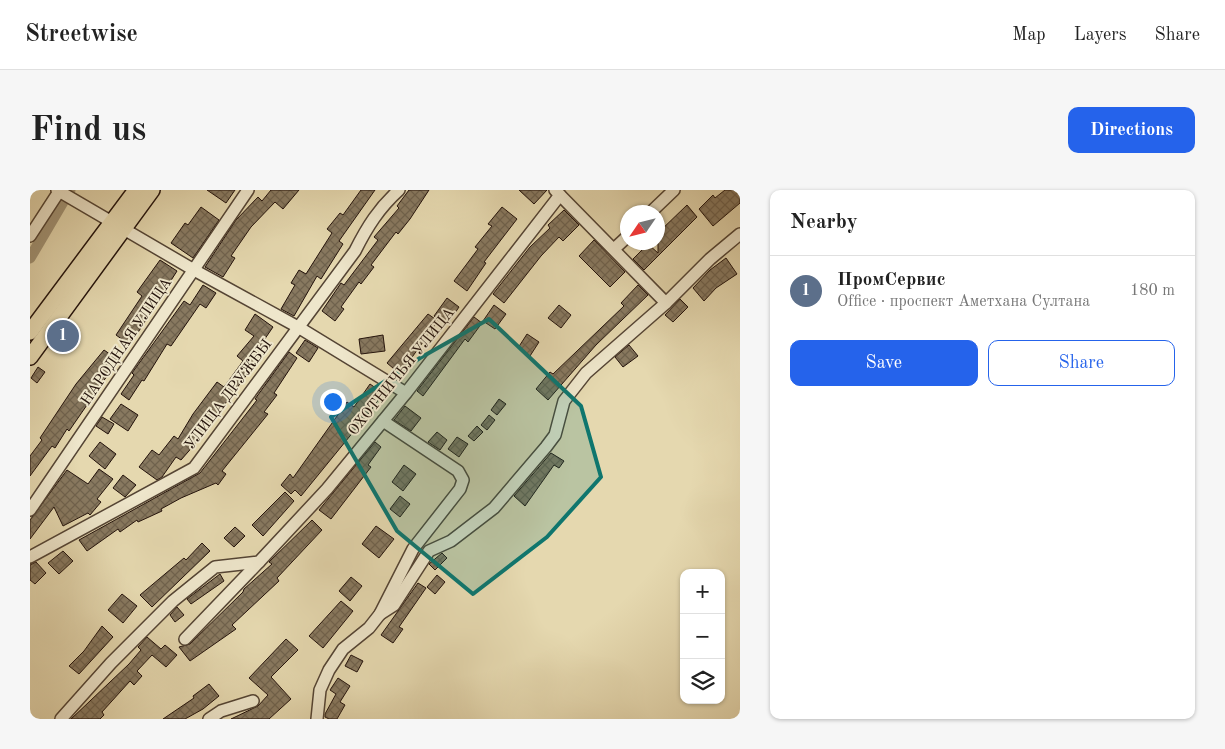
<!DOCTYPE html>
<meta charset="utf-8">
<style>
:root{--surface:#fff;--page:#f6f6f6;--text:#222;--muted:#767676;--line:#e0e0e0;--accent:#2563eb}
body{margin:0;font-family:"Old Standard TT",serif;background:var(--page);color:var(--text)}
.controls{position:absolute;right:15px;bottom:15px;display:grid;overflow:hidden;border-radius:10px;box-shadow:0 1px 4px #0004}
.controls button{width:45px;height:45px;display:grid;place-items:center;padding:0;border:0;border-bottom:1px solid var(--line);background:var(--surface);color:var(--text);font:25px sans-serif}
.compass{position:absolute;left:590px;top:15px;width:45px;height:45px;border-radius:50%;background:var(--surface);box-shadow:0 1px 4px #0004;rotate:235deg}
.you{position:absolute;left:302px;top:211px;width:18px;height:18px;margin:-12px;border:4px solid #fff;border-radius:50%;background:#1a73e8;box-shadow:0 0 0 8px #1a73e833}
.badge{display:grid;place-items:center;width:32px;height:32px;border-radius:50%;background:var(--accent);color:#fff;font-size:16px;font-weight:700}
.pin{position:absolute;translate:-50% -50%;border:2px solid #fff;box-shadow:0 1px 5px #0006}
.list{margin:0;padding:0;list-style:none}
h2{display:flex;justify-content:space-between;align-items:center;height:65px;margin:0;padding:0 20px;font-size:21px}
h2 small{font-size:16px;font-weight:400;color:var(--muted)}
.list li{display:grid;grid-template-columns:32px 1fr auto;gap:15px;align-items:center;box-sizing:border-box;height:70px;padding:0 20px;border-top:1px solid var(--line)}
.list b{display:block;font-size:19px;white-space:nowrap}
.list p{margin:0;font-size:16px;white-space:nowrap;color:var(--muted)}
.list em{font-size:16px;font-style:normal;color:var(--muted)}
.actions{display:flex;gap:10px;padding:15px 20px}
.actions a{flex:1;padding:11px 0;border:1px solid var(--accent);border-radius:10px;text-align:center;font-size:18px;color:var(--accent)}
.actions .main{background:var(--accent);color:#fff}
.icon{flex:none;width:28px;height:28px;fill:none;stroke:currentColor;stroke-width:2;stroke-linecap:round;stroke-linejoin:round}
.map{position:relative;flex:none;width:710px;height:529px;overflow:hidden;border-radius:10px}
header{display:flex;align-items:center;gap:30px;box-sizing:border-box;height:70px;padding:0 25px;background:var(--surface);border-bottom:1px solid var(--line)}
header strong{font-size:24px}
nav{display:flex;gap:28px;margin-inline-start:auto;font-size:18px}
.intro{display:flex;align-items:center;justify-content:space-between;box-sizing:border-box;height:120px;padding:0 30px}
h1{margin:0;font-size:35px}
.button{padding:12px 22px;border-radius:10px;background:var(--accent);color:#fff;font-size:18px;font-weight:700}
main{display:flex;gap:30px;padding:0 30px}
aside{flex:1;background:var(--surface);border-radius:10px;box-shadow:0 1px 4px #0004}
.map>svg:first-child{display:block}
</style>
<header>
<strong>Streetwise</strong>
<nav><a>Map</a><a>Layers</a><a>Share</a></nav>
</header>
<div class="intro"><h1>Find us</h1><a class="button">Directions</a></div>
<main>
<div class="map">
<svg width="710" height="529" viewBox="0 0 710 529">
<defs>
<pattern id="building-cross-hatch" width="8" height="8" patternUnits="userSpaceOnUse" patternTransform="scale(1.25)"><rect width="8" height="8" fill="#887960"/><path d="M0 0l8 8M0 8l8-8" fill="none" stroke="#6f624d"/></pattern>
</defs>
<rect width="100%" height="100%" fill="#e5d8af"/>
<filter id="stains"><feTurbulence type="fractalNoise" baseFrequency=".004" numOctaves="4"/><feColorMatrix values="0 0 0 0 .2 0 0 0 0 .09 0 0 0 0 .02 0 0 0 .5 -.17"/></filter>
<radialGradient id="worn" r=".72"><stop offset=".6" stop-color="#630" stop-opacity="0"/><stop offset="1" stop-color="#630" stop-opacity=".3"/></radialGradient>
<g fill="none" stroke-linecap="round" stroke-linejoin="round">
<!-- canal -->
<path stroke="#a39577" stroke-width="11" d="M0 68 40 0"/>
</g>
<!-- building -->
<g fill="url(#building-cross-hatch)" stroke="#23120b">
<path d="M177 0H205L196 13Z"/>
<path d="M241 0H269L253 19 245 12 221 37 201 66 205 68 193 87 175 77 206 30 228 7 232 11Z"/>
<path d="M331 0H345L309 51 313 54 291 89 287 86 264 126 251 119 265 95 261 93 269 80 276 84 302 43 297 39 310 23 313 25Z"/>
<path d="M379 0H399L380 29 368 44 366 42 341 75 344 77 331 94 329 92 311 117 314 119 305 131 292 121 311 93 314 95 348 50 344 47 369 18 367 16Z"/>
<path d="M489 0H517L504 14Z"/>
<path d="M695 0H710V13L683 36 669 19 683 5 685 8Z"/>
<path d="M657 15 667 27 614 80 603 69 618 54 628 63V43Z"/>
<path d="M171 17 189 30 163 68 141 53 155 33 158 35Z"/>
<path d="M472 17 487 29 454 72 456 73 437 101 424 91 448 59 445 57 462 36 458 34Z"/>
<path d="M534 20 549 35 533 51 529 47 511 66 474 113 463 104 500 57 520 38 518 35Z"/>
<path d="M564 50 595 82 580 97 549 66Z"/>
<path d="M696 68 707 84 686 98 674 111 663 98 680 80Z"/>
<path d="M130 70 147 81 100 155 86 145 112 106 107 102Z"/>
<path d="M173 95 186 103 176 118 170 114 141 156 137 154 114 191 112 190 99 210 91 204 104 185 102 183 154 111 160 115Z"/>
<path d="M608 95 618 105 566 155 518 210 506 199 520 182 523 184 594 116 591 113Z"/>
<path d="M417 108 429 117 417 135 404 126Z"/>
<path d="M650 109 658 117 643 132 635 125Z"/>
<path d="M464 115 476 124 465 139 453 131Z"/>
<path d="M529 115 541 125 531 138 518 128Z"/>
<path d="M225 124 243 137 228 159 233 163 165 254 151 270 146 267 132 287 127 290 109 277 122 260 129 265 144 246 148 249 163 224 187 192 194 197 213 171 207 166 224 146 215 140Z"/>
<path d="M398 124 408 131 370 184 357 173Z"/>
<path d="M444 127 452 133 438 152 435 149 393 206 387 201Z"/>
<path d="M37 140 50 149 42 161 28 151Z"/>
<path d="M497 144 509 152 500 166 488 158Z"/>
<path d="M353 145 355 161 331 164 329 149Z"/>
<path d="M275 150 288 158 279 172 266 163Z"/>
<path d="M599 155 608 166 593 177 585 167Z"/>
<path d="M74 160 87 169 77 186 39 241 37 239 25 258 22 256 0 286V266L12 250 10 248 46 194Z"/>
<path d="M259 162 267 168 244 203 247 205 234 222 238 224 192 281 196 284 188 295 186 293 151 308 131 319 132 321 108 332 107 330 90 342 88 339 57 361 49 350 170 283 227 210 225 209Z"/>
<path d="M8 177 15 182 7 193 1 188Z"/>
<path d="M340 194 353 203 342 219 271 306 265 300 261 304 251 295 260 284 263 288 317 212 324 217Z"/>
<path d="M469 209 476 214 467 225 461 220Z"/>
<path d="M91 214 108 225 98 241 80 229Z"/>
<path d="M375 216 391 228 381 241 364 230Z"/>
<path d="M459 225 465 230 457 240 451 235Z"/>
<path d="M72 227 84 234 78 244 66 236Z"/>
<path d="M447 236 453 242 444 251 438 246Z"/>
<path d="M407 242 417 250 410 260 398 252Z"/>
<path d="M427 247 438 254 429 267 418 259Z"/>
<path d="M70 252 86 264 75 279 59 266Z"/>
<path d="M345 252 351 257 338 275 341 277 301 329 289 320Z"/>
<path d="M521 263 534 271 529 278 524 275 495 316 484 306Z"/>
<path d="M374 275 386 284 373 301 362 292Z"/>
<path d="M69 279 83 289 67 309 71 312 60 325 58 323 33 336 24 317 0 349V330L37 280 58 294Z"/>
<path d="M93 285 106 295 95 307 83 298Z"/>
<path d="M255 302 264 311 233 346 222 335Z"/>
<path d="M370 306 380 314 370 327 360 319Z"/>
<path d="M282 330 292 340 247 388 249 391 202 435 206 439 160 471 149 457 160 454 213 402 214 399 242 374 239 372Z"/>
<path d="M346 336 364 349 349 368 332 354Z"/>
<path d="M205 337 215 346 204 357 194 348Z"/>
<path d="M172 353 180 361 122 417 110 405 154 368 156 370Z"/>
<path d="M33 361 43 371 29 384 18 373Z"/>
<path d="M412 363 417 368 405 380 399 374Z"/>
<path d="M6 372 16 383 5 394 0 390V375Z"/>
<path d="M190 384 194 391 161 414 157 409Z"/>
<path d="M407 385 415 392 405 404 397 397Z"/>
<path d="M321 387 332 396 320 411 309 401Z"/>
<path d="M388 393 396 398 369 437 373 439 363 453 351 445Z"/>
<path d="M92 404 107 416 93 433 78 420Z"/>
<path d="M311 411 323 421 293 458 279 446Z"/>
<path d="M147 417 154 425 145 432 140 425Z"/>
<path d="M72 436 83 447 49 484 39 476 54 461Z"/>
<path d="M117 447 131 459 135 455 147 465 136 477 122 465 107 481 112 486 104 495 100 491 72 522 74 525 70 529H41L99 474 111 460 108 457Z"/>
<path d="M256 449 268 460 241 487 261 509 239 529H201L228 516 238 505 219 488Z"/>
<path d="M321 465 333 471 327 482 315 476Z"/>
<path d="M308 488 320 496 310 512 315 515 307 529H299L295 527V524L306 504 300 500Z"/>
<path d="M179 494 189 506 173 519 155 529H133L164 508 163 506Z"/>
</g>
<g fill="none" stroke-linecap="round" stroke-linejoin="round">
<defs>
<g id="minor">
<path d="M27 0 164 80 268 137 376 203"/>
<path d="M525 0 636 113"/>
<path d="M621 22 644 0"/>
<path d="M0 46 30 0"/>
<path d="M584 59 598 46"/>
<path d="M0 320 218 0"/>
<path d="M0 367 164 278 325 61C337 37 349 18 369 0"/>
<path d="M350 424 364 415 399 361 421 351 464 318 516 257 525 245 534 211 556 183 636 113 680 69 710 44"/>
<path d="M155 449 229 372"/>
<path d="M31 529 81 473 143 411 185 377 229 372 297 299 376 203 530 5"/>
<path d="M179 529 191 521 223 511"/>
<path d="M287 529 290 500 299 480 313 459 339 438 350 424 383 359 430 299 433 290 428 281 353 231"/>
</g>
<g id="major">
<path d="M0 142 106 0"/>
<path d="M0 167 122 0"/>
</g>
</defs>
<!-- minor casing -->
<use href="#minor" stroke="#544434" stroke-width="14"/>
<!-- major casing -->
<use href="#major" stroke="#23120b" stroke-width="18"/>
<!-- minor -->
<use href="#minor" stroke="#eee6cb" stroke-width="11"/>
<!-- major -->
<use href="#major" stroke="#e5d8af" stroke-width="15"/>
</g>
<!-- marked area -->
<path fill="#0f766e" fill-opacity="0.2" stroke="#0f766e" stroke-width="4" stroke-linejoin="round" d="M459 129 551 216 571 287 517 347 443 404 367 341 301 227 390 168Z"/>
<g text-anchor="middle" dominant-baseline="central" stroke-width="4" stroke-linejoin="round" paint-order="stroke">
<!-- street labels -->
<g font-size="15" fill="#23120b" stroke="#eee6cb">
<text transform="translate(97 152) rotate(-56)">НАРОДНАЯ УЛИЦА</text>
<text transform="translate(372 182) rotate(-51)">ОХОТНИЧЬЯ УЛИЦА</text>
<text transform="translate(199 205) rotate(-53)">УЛИЦА ДРУЖБЫ</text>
</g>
</g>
<rect width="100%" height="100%" filter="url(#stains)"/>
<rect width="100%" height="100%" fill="url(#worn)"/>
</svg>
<div class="controls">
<button>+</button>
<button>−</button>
<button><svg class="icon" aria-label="layers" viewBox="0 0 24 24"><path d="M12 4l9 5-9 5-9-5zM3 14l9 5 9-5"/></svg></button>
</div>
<svg class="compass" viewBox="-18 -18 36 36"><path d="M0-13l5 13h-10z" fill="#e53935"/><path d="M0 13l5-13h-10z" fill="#767676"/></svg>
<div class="you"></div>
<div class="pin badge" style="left:33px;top:146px;background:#5c6f8a">1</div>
</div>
<aside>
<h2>Nearby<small></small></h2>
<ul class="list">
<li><span class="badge" style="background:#5c6f8a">1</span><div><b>ПромСервис</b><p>Office · проспект Аметхана Султана</p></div><em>180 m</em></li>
</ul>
<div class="actions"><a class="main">Save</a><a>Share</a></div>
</aside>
</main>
